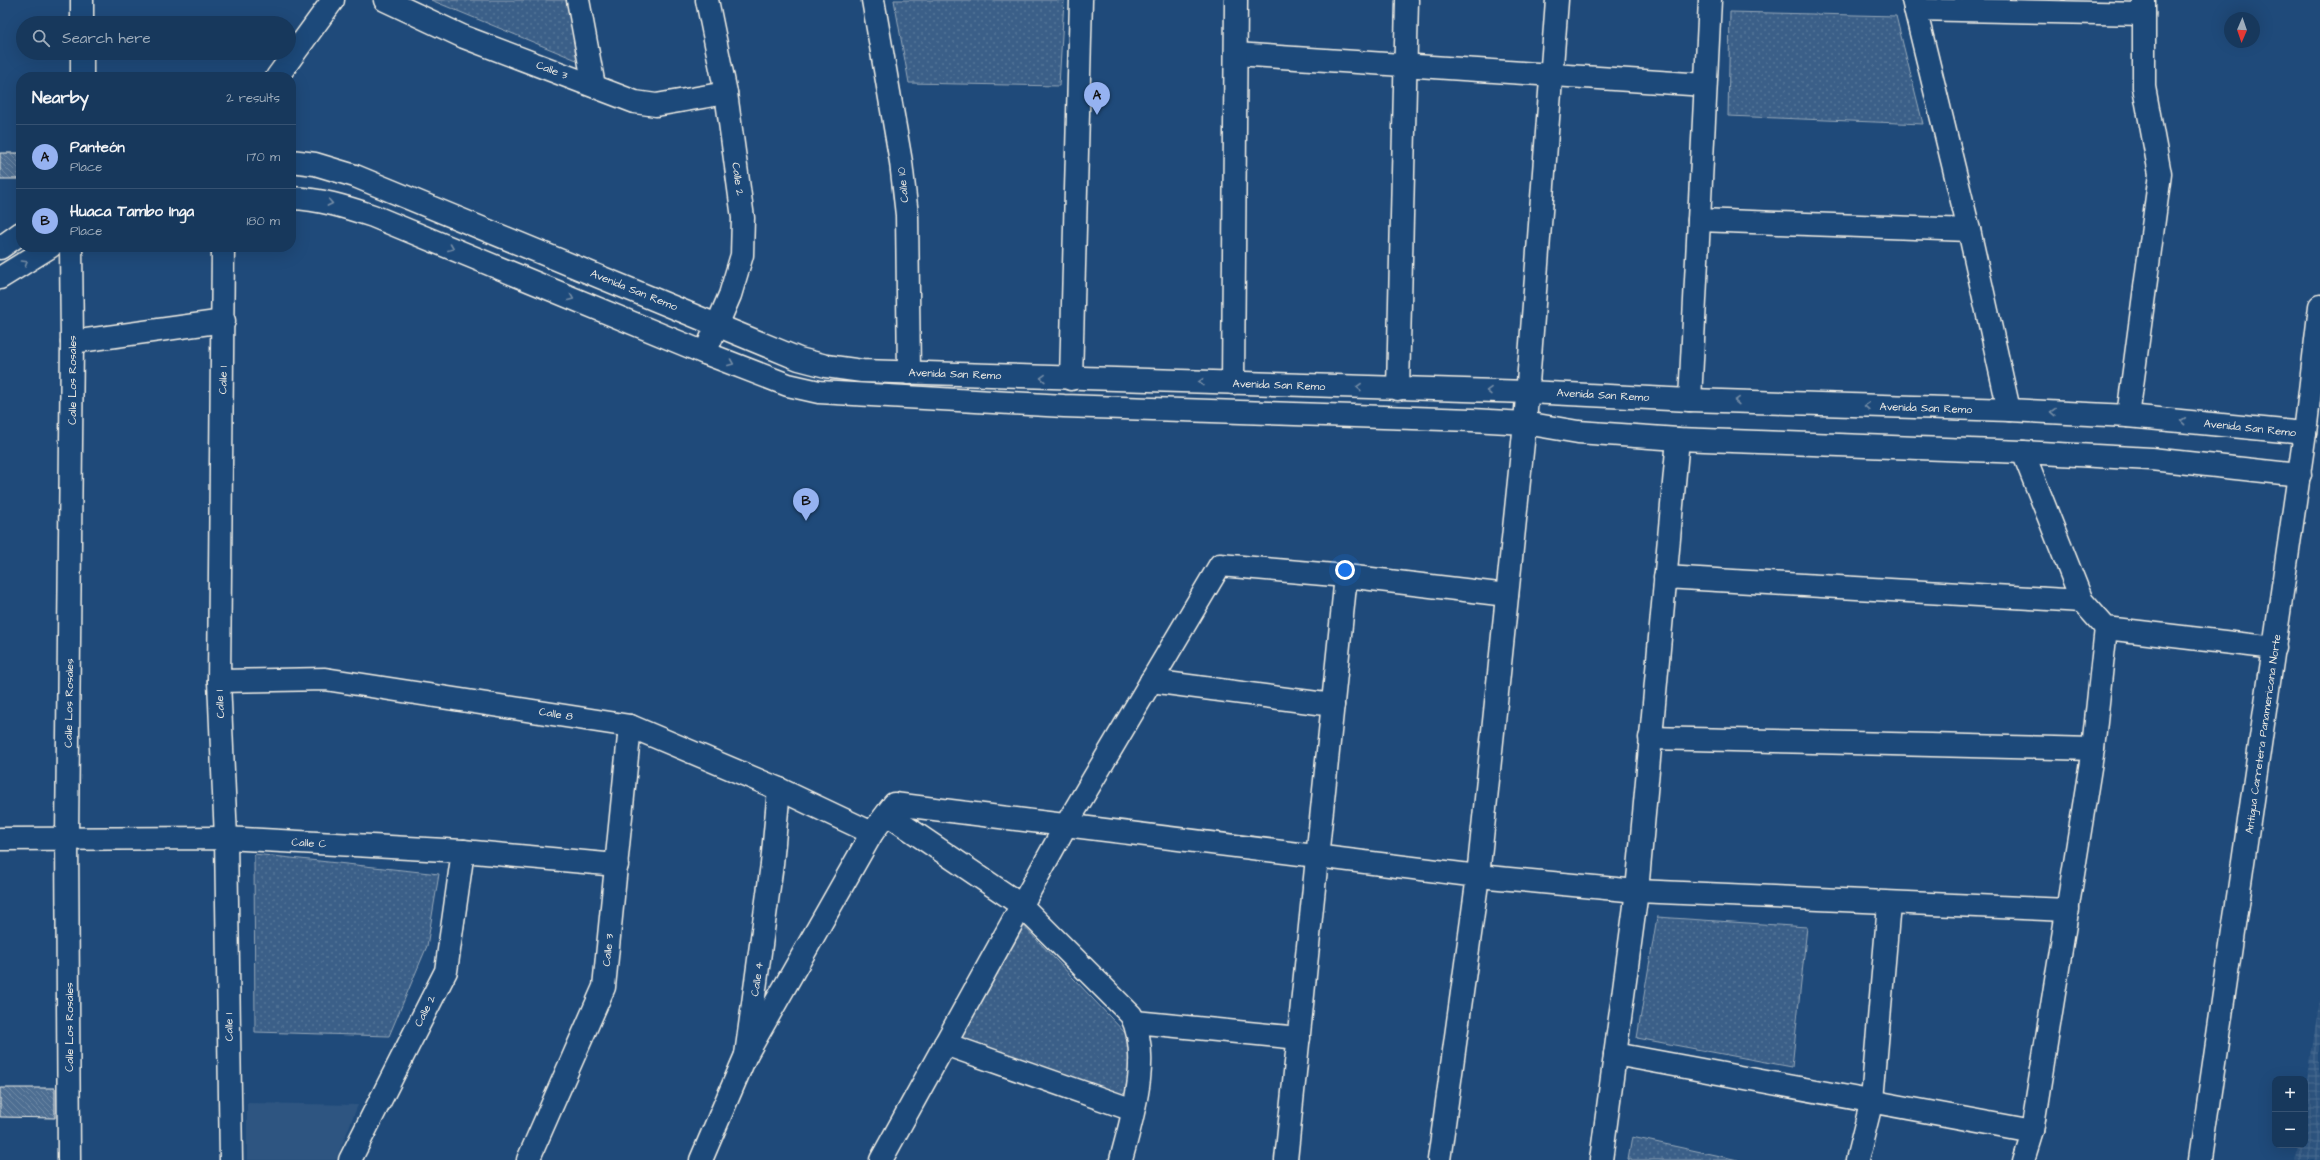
<!DOCTYPE html>
<meta charset="utf-8">
<style>
:root{--surface:#17385c;--page:#244365;--text:#f1f3f6;--muted:#9eacbb;--line:#365272;--accent:#95b2f1}
body{margin:0;font-family:"Architects Daughter",sans-serif;background:var(--page);color:var(--text)}
.controls{position:absolute;right:12px;bottom:12px;display:grid;overflow:hidden;border-radius:8px;box-shadow:0 4px 16px #0002}
.controls button{width:36px;height:36px;display:grid;place-items:center;padding:0;border:0;border-bottom:1px solid var(--line);background:var(--surface);color:var(--text);font:20px sans-serif}
.compass{position:absolute;left:2224px;top:12px;width:36px;height:36px;border-radius:50%;background:var(--surface);box-shadow:0 4px 16px #0002;rotate:182deg}
.you{position:absolute;left:1345px;top:570px;width:14px;height:14px;margin:-10px;border:3px solid #fff;border-radius:50%;background:#1a73e8;box-shadow:0 0 0 6px #1a73e833}
.badge{display:grid;place-items:center;width:26px;height:26px;border-radius:50%;background:var(--accent);color:#111;font-size:13px;font-weight:700}
.pin{position:absolute;translate:-50% -33px;filter:drop-shadow(0 1px 2px #0008)}
.pin::after{content:'';position:absolute;top:21px;width:14px;height:12px;background:inherit;clip-path:polygon(0 0,100% 0,50% 100%)}
.list{margin:0;padding:0;list-style:none}
h2{display:flex;justify-content:space-between;align-items:center;height:52px;margin:0;padding:0 16px;font-size:17px}
h2 small{font-size:13px;font-weight:400;color:var(--muted)}
.list li{display:grid;grid-template-columns:26px 1fr auto;gap:12px;align-items:center;box-sizing:border-box;height:64px;padding:0 16px;border-top:1px solid var(--line)}
.list b{display:block;font-size:15px;white-space:nowrap}
.list p{margin:0;font-size:13px;white-space:nowrap;color:var(--muted)}
.list em{font-size:13px;font-style:normal;color:var(--muted)}
.icon{flex:none;width:22px;height:22px;fill:none;stroke:currentColor;stroke-width:2;stroke-linecap:round;stroke-linejoin:round}
.map{position:relative;flex:none;width:2320px;height:1160px;overflow:hidden}
.search{position:absolute;background:var(--surface);box-shadow:0 4px 16px #0002;left:16px;top:16px;width:280px;height:44px;display:flex;align-items:center;gap:10px;box-sizing:border-box;padding:0 14px;border-radius:22px;color:var(--muted);font-size:15px}
.panel{position:absolute;background:var(--surface);box-shadow:0 4px 16px #0002;left:16px;top:72px;width:280px;height:180px;border-radius:16px}
.map>svg:first-child{display:block}
</style>
<div class="map">
<svg width="2320" height="1160" viewBox="0 0 2320 1160">
<defs>
<pattern id="industrial-grid" width="8" height="8" patternUnits="userSpaceOnUse"><rect width="8" height="8" fill="#2d5581"/><path d="M0 4h8M4 0v8" fill="none" stroke="#4c6e93"/></pattern>
<pattern id="park-dots" width="8" height="8" patternUnits="userSpaceOnUse"><rect width="8" height="8" fill="#3a5f88"/><path d="M2 2h.1M6 6h.1" fill="none" stroke="#577699" stroke-width="1.8" stroke-linecap="round"/></pattern>
<pattern id="building-back-hatch" width="6" height="6" patternUnits="userSpaceOnUse"><rect width="6" height="6" fill="#4d6e92"/><path d="M-1 5l2 2M0 0l6 6M5-1l2 2" fill="none" stroke="#708aa6"/></pattern>
</defs>
<rect width="100%" height="100%" fill="#1f4a7a"/>
<filter id="ink" filterUnits="userSpaceOnUse"><feTurbulence type="fractalNoise" baseFrequency=".025" numOctaves="2"/><feDisplacementMap in="SourceGraphic" scale="8" xChannelSelector="R" yChannelSelector="G"/><feConvolveMatrix kernelMatrix="1 2 1 2 8 2 1 2 1" color-interpolation-filters="sRGB"/></filter>
<g filter="url(#ink)">
<!-- built -->
<path fill="#2d5581" d="M247 1103 358 1105 336 1160H247Z"/>
<!-- industrial -->
<path fill="url(#industrial-grid)" d="M2320 999V1160H2295L2297 1145H2305V1094Z"/>
<!-- park -->
<g fill="url(#park-dots)" stroke="#97a8b8">
<path d="M431 0H568L579 61Z"/>
<path d="M894 0H1064L1059 86 909 83Z"/>
<path d="M1730 12 1896 16 1923 124 1728 116Z"/>
<path d="M254 854 439 874 427 946 389 1036 255 1032Z"/>
<path d="M1657 917 1807 927 1792 1067 1637 1038Z"/>
<path d="M1021 923 1128 1036 1130 1061 1124 1101 959 1042Z"/>
<path d="M1632 1137 1738 1160H1628Z"/>
</g>
<!-- building -->
<g fill="url(#building-back-hatch)" stroke="#f4f1e8">
<rect x="0" y="153" width="21" height="26"/>
<path d="M0 1088H55V1118L0 1117Z"/>
</g>
<g fill="none" stroke-linecap="round" stroke-linejoin="round">
<defs>
<g id="minor">
<path d="M82 0V23"/>
<path d="M385 0 464 37 635 102 656 105 726 93"/>
<path d="M578 0 594 86"/>
<path d="M873 0 901 162 907 215 909 373"/>
<path d="M1913 0 1969 230 2009 410"/>
<path d="M1915 9 2144 14"/>
<path d="M82 53V77"/>
<path d="M1236 54 1705 85"/>
<path d="M277 77 333 0"/>
<path d="M1699 220 1969 230"/>
<path d="M72 342 224 321"/>
<path d="M705 353 730 295 742 255 743 218 726 93 707 0"/>
<path d="M1071 379 1081 0"/>
<path d="M1233 383 1236 0"/>
<path d="M1398 389 1407 0"/>
<path d="M1690 400 1710 0"/>
<path d="M2128 416 2160 174 2144 87V0"/>
<path d="M2023 452 2082 601 2106 628 2275 648"/>
<path d="M1665 577 2082 601"/>
<path d="M219 681 325 679 630 726 779 789 872 833"/>
<path d="M1151 681 1333 705"/>
<path d="M1650 738 2093 749"/>
<path d="M887 814 1021 905 1131 1015C1152 1056 1132 1118 1121 1160"/>
<path d="M0 839 226 838 463 851 617 865"/>
<path d="M1135 1022 1299 1038"/>
<path d="M945 1044 1133 1110"/>
<path d="M1615 1054 2032 1131"/>
<path d="M746 1055 872 833 894 804 1478 876 1637 891 2068 910"/>
<path d="M69 1160 67 837 72 342 71 247"/>
<path d="M350 1160 446 971 463 851"/>
<path d="M528 1160 604 987 630 726"/>
<path d="M701 1160 746 1055 772 864 779 789"/>
<path d="M881 1160 1066 825 1220 565 1346 576 1507 595"/>
<path d="M1286 1160 1346 576"/>
<path d="M1439 1160 1478 876 1525 423 1557 0"/>
<path d="M1601 1160 1637 891 1678 439"/>
<path d="M1857 1160 1872 1100 1889 904"/>
<path d="M2023 1160 2032 1131 2093 749 2106 628"/>
</g>
<g id="tertiary">
<path d="M223 247 219 681 226 838 231 1160"/>
<path d="M2305 433 2320 306"/>
</g>
<g id="secondary">
<path d="M291 161 315 164 355 176 799 359 826 366 862 371 1528 392 1690 400 2009 410 2128 416 2305 433 2200 1160"/>
<path d="M291 198C320 199 346 207 373 216L705 353 788 385 819 392 1064 406 1472 420 1525 423 1578 432 1678 439 2023 452 2151 459 2300 475"/>
<path d="M0 248 21 233"/>
<path d="M0 278 50 247"/>
</g>
</defs>
<!-- minor casing -->
<use href="#minor" stroke="#f4f1e8" stroke-width="25"/>
<!-- tertiary casing -->
<use href="#tertiary" stroke="#f4f1e8" stroke-width="25"/>
<!-- secondary casing -->
<use href="#secondary" stroke="#f4f1e8" stroke-width="25"/>
<!-- minor -->
<use href="#minor" stroke="#1f4a7a" stroke-width="22"/>
<!-- tertiary -->
<use href="#tertiary" stroke="#1f4a7a" stroke-width="22"/>
<!-- secondary -->
<use href="#secondary" stroke="#1f4a7a" stroke-width="22"/>
</g>
<!-- one-way arrows -->
<defs><path id="oneway-chevron" d="M-2-3.5L2.5 0L-2 3.5" fill="none" stroke-width="1.6" stroke-linecap="round" stroke-linejoin="round"/></defs>
<g stroke="#748da6">
<use href="#oneway-chevron" transform="translate(330 203) rotate(11)"/>
<use href="#oneway-chevron" transform="translate(451 248) rotate(22)"/>
<use href="#oneway-chevron" transform="translate(25 263) rotate(-31)"/>
<use href="#oneway-chevron" transform="translate(571 298) rotate(22)"/>
<use href="#oneway-chevron" transform="translate(731 363) rotate(22)"/>
<use href="#oneway-chevron" transform="translate(1043 378) rotate(-178)"/>
<use href="#oneway-chevron" transform="translate(1201 382) rotate(-179)"/>
<use href="#oneway-chevron" transform="translate(1359 387) rotate(-178)"/>
<use href="#oneway-chevron" transform="translate(1489 391) rotate(-179)"/>
<use href="#oneway-chevron" transform="translate(1737 401) rotate(-178)"/>
<use href="#oneway-chevron" transform="translate(1867 406) rotate(-178)"/>
<use href="#oneway-chevron" transform="translate(2053 412) rotate(-177)"/>
<use href="#oneway-chevron" transform="translate(2183 421) rotate(-174)"/>
</g>
</g>
<g text-anchor="middle" dominant-baseline="central" stroke-width="3" stroke-linejoin="round" paint-order="stroke">
<!-- street labels -->
<g font-size="11" fill="#f4f1e8" stroke="#1f4a7a">
<text transform="translate(552 70) rotate(21)">Calle 3</text>
<text transform="translate(738 179) rotate(82)">Calle 2</text>
<text transform="translate(903 185) rotate(-96)">Calle 10</text>
<text transform="translate(634 290) rotate(22)">Avenida San Remo</text>
<text transform="translate(955 374) rotate(2)">Avenida San Remo</text>
<text transform="translate(72 380) rotate(-90)">Calle Los Rosales</text>
<text transform="translate(223 380) rotate(-89)">Calle 1</text>
<text transform="translate(1279 385) rotate(2)">Avenida San Remo</text>
<text transform="translate(1603 395) rotate(3)">Avenida San Remo</text>
<text transform="translate(1926 408) rotate(2)">Avenida San Remo</text>
<text transform="translate(2250 428) rotate(6)">Avenida San Remo</text>
<text transform="translate(69 703) rotate(-89)">Calle Los Rosales</text>
<text transform="translate(220 704) rotate(-93)">Calle 1</text>
<text transform="translate(556 714) rotate(9)">Calle 8</text>
<text transform="translate(2263 734) rotate(-82)">Antigua Carretera Panamericana Norte</text>
<text transform="translate(309 843) rotate(3)">Calle C</text>
<text transform="translate(608 950) rotate(-84)">Calle 3</text>
<text transform="translate(757 979) rotate(-82)">Calle 4</text>
<text transform="translate(425 1011) rotate(-63)">Calle 2</text>
<text transform="translate(69 1027) rotate(-90)">Calle Los Rosales</text>
<text transform="translate(229 1027) rotate(-91)">Calle 1</text>
</g>
</g>
</svg>
<div class="controls">
<button>+</button>
<button>−</button>
</div>
<svg class="compass" viewBox="-18 -18 36 36"><path d="M0-13l5 13h-10z" fill="#e53935"/><path d="M0 13l5-13h-10z" fill="#9eacbb"/></svg>
<div class="you"></div>
<div class="pin badge" style="left:1097px;top:115px">A</div>
<div class="pin badge" style="left:806px;top:521px">B</div>
<div class="search"><svg class="icon" aria-label="search" viewBox="0 0 24 24"><circle cx="10" cy="10" r="6"/><path d="M15 15l6 6"/></svg>Search here</div>
<section class="panel">
<h2>Nearby<small>2 results</small></h2>
<ul class="list">
<li><span class="badge">A</span><div><b>Panteón</b><p>Place</p></div><em>170 m</em></li>
<li><span class="badge">B</span><div><b>Huaca Tambo Inga</b><p>Place</p></div><em>180 m</em></li>
</ul>
</section>
</div>
